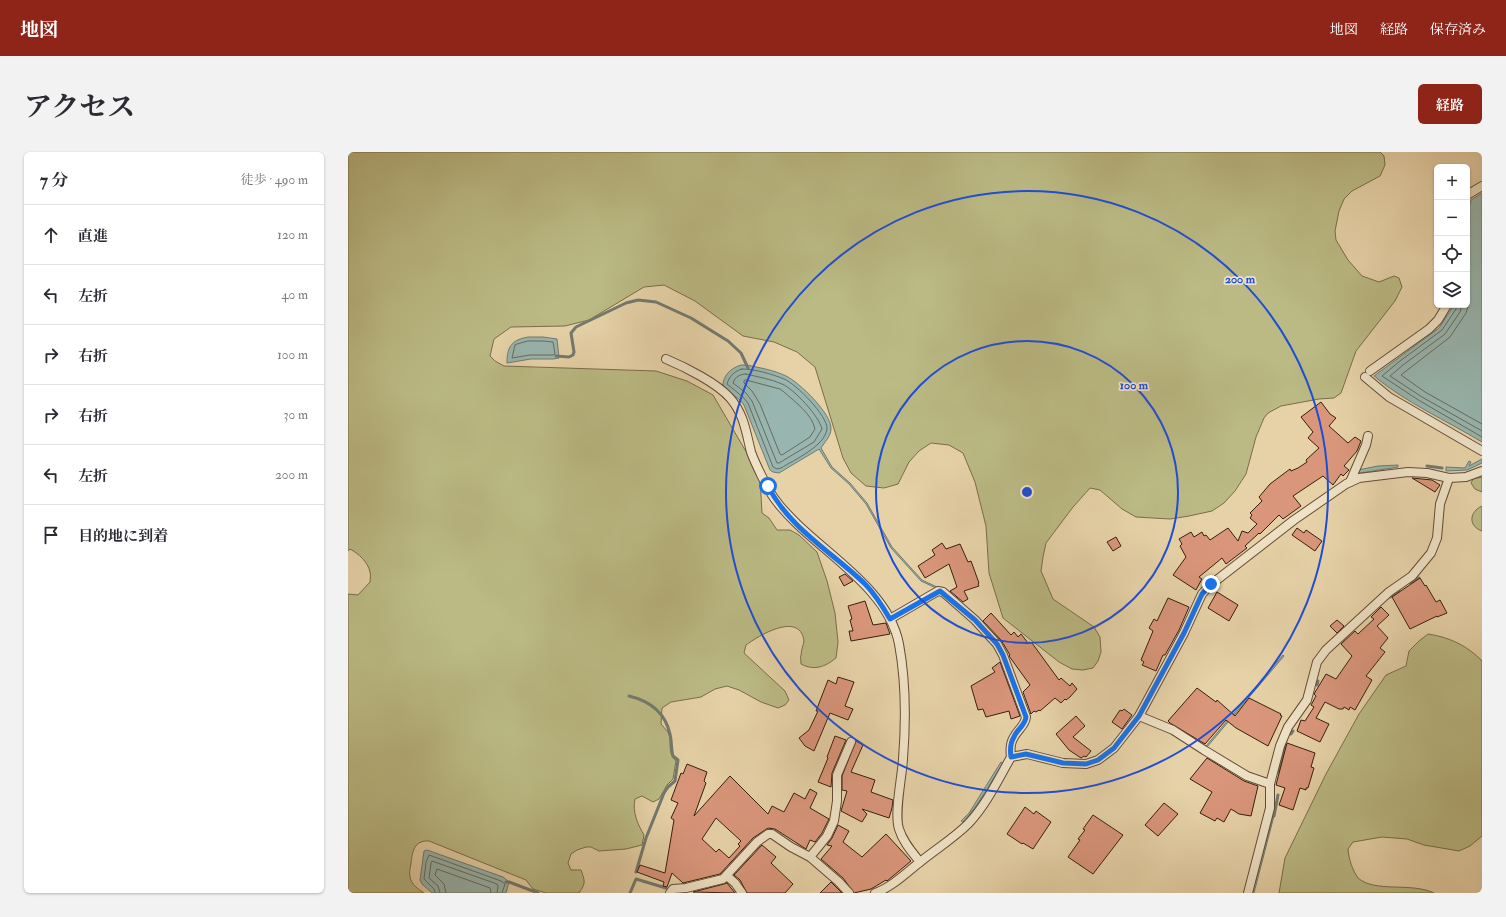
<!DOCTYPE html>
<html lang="ja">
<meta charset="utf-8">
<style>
:root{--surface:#fff;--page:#f2f2f3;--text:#2b2b33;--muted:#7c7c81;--line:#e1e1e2;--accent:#8f2418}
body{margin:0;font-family:"IM FELL Double Pica","Noto Serif JP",serif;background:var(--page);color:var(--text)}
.controls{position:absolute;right:12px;top:12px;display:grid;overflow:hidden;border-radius:6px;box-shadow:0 1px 3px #0004}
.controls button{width:36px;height:36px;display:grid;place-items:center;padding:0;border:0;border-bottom:1px solid var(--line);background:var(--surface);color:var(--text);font:20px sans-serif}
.stop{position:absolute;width:12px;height:12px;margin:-9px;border:3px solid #1a73e8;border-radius:50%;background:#fff}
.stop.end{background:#1a73e8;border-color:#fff;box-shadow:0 1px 4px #0008}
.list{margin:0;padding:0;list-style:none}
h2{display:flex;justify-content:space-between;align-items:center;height:52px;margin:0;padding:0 16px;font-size:17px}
h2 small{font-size:13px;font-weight:400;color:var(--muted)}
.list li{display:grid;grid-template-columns:26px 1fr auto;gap:12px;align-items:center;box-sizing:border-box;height:60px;padding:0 16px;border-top:1px solid var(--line)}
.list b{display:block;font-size:15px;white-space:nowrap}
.list em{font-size:13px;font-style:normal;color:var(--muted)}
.icon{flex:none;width:22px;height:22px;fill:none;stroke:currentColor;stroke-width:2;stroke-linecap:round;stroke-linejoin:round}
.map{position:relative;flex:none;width:1134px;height:741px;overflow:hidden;border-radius:6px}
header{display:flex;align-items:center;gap:24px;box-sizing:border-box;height:56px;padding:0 20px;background:var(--accent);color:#fff}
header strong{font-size:19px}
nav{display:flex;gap:22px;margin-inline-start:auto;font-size:14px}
.intro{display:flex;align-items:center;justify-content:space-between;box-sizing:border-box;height:96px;padding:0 24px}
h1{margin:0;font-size:28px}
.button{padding:10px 18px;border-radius:6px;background:var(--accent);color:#fff;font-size:14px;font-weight:700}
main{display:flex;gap:24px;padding:0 24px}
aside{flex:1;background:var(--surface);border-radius:6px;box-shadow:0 1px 3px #0004}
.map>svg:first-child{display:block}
</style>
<header>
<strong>地図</strong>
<nav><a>地図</a><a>経路</a><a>保存済み</a></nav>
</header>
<div class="intro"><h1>アクセス</h1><a class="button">経路</a></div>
<main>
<aside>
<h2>7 分<small>徒歩 · 490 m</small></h2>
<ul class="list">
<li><svg class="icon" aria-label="ahead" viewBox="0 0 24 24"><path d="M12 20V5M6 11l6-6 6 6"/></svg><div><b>直進</b></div><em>120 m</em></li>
<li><svg class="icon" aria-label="left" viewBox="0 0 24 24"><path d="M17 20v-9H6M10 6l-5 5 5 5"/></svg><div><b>左折</b></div><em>40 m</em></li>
<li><svg class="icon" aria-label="right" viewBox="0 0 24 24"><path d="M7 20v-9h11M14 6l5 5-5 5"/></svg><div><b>右折</b></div><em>100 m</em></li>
<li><svg class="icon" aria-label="right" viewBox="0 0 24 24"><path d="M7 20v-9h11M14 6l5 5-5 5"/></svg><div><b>右折</b></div><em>30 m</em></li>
<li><svg class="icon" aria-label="left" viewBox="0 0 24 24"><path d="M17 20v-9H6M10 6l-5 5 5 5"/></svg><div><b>左折</b></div><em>200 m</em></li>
<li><svg class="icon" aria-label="arrive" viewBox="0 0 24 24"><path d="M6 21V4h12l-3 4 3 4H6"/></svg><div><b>目的地に到着</b></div></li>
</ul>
</aside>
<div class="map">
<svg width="1134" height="741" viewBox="0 0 1134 741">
<rect width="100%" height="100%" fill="#e7d2a8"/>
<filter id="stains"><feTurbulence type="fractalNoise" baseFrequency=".005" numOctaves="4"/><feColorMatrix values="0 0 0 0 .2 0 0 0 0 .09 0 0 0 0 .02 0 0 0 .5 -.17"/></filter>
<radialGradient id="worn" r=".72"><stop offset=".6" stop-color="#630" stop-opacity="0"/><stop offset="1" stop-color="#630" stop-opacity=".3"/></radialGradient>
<!-- green -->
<g fill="#bbba84" stroke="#7a6c4a">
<path d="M0 0H1032L1036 4 1037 13 1032 24 1004 39 996 47 991 59 987 79 988 88 1000 108 1014 124 1031 130 1046 124 1051 126 1054 135 1047 149 1008 199 993 241 986 246 971 247 933 254 920 261 916 266 908 285 898 322 887 339 876 351 864 359 841 364 822 367 788 365 774 357 752 338 742 336 725 355 698 391 695 405 693 419 705 447 746 475 752 485 753 500 750 509 745 516 735 518 724 517 711 510 655 466 641 421 638 374 627 330 615 301 601 293 583 291 571 299 561 310 550 332 536 336 518 334 503 321 495 306 467 215 449 200 426 190 395 184 347 149 316 133 296 135 241 168 217 174 163 175 146 187 142 204 147 209 156 214 308 219 339 229 365 243 400 303 412 326 414 361 421 366 429 378H442L451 383 469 400 479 429 487 461 490 490 488 506C477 515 466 519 453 512 453 509 452 506 453 503 453 498 456 492 456 488 451 459 410 484 398 493L396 501 437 539 441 548 437 553 430 556 413 550 391 538 379 534 367 537 353 545 323 550 314 556 313 572C315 575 318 577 320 580 325 590 318 600 328 609L325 627 319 633 311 647 305 650 294 644 287 647C284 660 290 673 296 683L294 693 278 697 251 699 243 695H238L229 698 223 702 220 711 223 718H233C237 729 238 731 231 741H198L185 737 178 728 81 689C66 688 64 700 63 712 62 716 61 721 62 725 63 732 70 737 76 741H0V442L10 443 22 430C22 427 23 423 22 420 20 410 10 401 2 397L0 399Z"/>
<path d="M1134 325V340L1127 337 1123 331 1125 327Z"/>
<path d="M1134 354V379C1120 374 1121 360 1134 354Z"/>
<path d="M1080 482C1101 485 1120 494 1134 509V684L1122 694 1111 699 1076 693 1059 687 1034 685 1005 690 1000 697C1001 708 1004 717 1010 726 1027 741 1063 730 1086 741H931L937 706 978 622 1011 562 1038 523 1058 514 1061 499 1071 489Z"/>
</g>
<!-- water -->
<g fill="#98b6af" stroke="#72796f">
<path d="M1134 41V290C1099 269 1057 250 1026 224L1091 176 1106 153H1119V64L1123 48Z"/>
<path d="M180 185H195L209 187 211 206 205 207H183L159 211C159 194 164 188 180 185Z"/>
<path d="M393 213H399C412 216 426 218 438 224 451 230 484 262 483 277 483 284 476 291 473 296L484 315 502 331 519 351 544 395 574 428 589 435 588 436 573 429 543 396 518 352 501 332 483 316 471 297 431 321 425 320 422 318 396 253 392 248 375 235C374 224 383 216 393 213Z"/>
<path d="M1134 307V311L1119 318 1098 319V315L1117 316 1121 309 1123 310 1121 314Z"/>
<path d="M1050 313V315L1012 321 1010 318 1030 314Z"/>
<path d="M935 503 936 504 859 595 858 594Z"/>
<path d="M653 610 655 611C642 631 631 653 615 670L613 669 621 661Z"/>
<path d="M927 660 907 737 906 741H904L926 661Z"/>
<path d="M79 698 155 725 161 730 158 741H84L74 732 72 728 76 699Z"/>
</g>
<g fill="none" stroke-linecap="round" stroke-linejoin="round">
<!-- shore -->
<g stroke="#686a60" stroke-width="1">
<path d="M1119 149 1120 155 1118 161 1102 185 1053 223 1077 240 1134 272"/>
<path d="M1109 153 1108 157 1094 178 1052 209 1034 224 1072 249 1134 285"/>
<path d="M1114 153 1112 160 1097 182 1055 213 1042 224 1074 245 1134 279"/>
<path d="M180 189H195L205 190 207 202 205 203H182L164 206 167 193Z"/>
<path d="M394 217C407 217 424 222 436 227 448 232 480 264 479 277 477 294 446 308 433 316L429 317 425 315 400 251 395 245 379 232C381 225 386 219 394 217Z"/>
<path d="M398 222C410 225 423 227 434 232 446 237 471 264 474 277L466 290 431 311H429L404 249 398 241 385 231C387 225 392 222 398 222Z"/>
<path d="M398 228 432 237 436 240C447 250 464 262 467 277L462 285 434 303 432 302 412 252 404 239 396 231V229Z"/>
<path d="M87 741 86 737 76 727 78 710 81 703 153 729 157 732 154 741"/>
<path d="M92 741 90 734 81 726 83 711 84 709 149 732 150 734 149 741"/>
<path d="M98 741 96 732 87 723 89 717 142 736 143 741"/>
</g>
<!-- stream -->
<g stroke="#72796f" stroke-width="3">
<path d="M208 204 221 205 225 203 226 200 223 181 228 175 278 151 290 148 308 150 343 166 380 189 393 201 400 216"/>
<path d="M1079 314 1094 316"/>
<path d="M1063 431 1071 426"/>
<path d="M1042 445 1051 439"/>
<path d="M969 533 970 529"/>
<path d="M281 544C302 549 317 560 322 582 324 590 323 597 325 604L330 608 327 629 320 635 316 641 298 686 288 720"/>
<path d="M943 582 945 579"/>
<path d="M930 620 938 593"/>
<path d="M926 664 930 643"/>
<path d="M158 730H161L190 741"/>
<path d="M282 741 288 727 318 736"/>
</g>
</g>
<!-- building -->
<g fill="#da967b" stroke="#381e10" fill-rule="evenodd">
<path d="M973 250 982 262 988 266 981 274 1000 291 1007 285 1013 289 1009 299 996 314 1001 318 995 324 993 322 985 333 975 324 945 344 953 354 935 367 931 363 912 382 911 381 897 394 899 396 878 412 874 406 851 425 854 427 848 438 825 423 838 405 832 394 834 392 831 387 843 380 846 385 854 380 856 384 858 383 862 388 880 376 890 389 894 379 900 381 909 372 902 366 904 363 902 361 914 349 911 345 922 332 942 317 943 319 950 316 959 310 958 308 971 296 960 286 965 280 953 265Z"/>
<path d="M1064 326 1084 328 1092 333 1087 340Z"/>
<path d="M949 376 956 381 958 378 974 389 967 399 944 383Z"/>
<path d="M768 385 773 394 765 399 759 390Z"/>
<path d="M594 391 598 397 612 392 620 410 623 409 631 431 630 432 631 434 616 439 620 447 615 450 602 439 609 435 601 412 577 426 570 414 587 403 584 398Z"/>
<path d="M497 422 505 429 496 434 491 425Z"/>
<path d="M1072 426 1077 434 1078 433 1088 450 1092 448 1099 461 1089 465V464L1062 477 1044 445Z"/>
<path d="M869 440 890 453 881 469 860 456Z"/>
<path d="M820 446 841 455 831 478 817 503H815L808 519 794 513 796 510 793 508 805 479 801 476 806 467 809 469Z"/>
<path d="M517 449 525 473 538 471 542 482 503 489 501 479H505L502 468 504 467 500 454Z"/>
<path d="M1033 455 1041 463 1029 474 1040 486 1032 496 1037 500 1018 524 1024 528 1007 558 1002 555 1001 558 996 555 995 557H991L977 550 968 566 981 572 972 590 949 579 953 568 957 569 966 555 963 553 968 544 966 542 978 522 988 527 1004 504 993 492 1007 479 1010 482 1026 467 1023 465Z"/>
<path d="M643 461 663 483 666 480 670 485 673 482 680 491 681 490 684 491 711 528 713 526 722 534 724 531 729 537 722 545 718 548 717 547 713 551 707 546 692 559 691 558 688 560 686 559 683 562 675 540 682 533 661 504 662 503 653 488 635 469Z"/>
<path d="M989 468 996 474 989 481 982 474Z"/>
<path d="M652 510 672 564 663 567 661 559 638 565 635 557 630 558 623 534 647 520 644 516Z"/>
<path d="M490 525 506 530 497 554 505 557 500 568 482 561 466 599 457 594 451 586 461 578 470 559H468L480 528 488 532Z"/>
<path d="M849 536 868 550 869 548 887 564 901 546 933 562 932 563 934 564 920 594 888 576 878 568 857 592 822 571 820 569Z"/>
<path d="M776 557 784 563 774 577 764 570 772 558 774 559Z"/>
<path d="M728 564 737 574 725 585 743 599 738 605 736 604 733 606 721 598 708 582Z"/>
<path d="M487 584 498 588 484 621 483 635 470 630 480 606 479 605Z"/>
<path d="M508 589 515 593 503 620 527 628 523 640 545 648 544 656 541 666 514 657 519 662 514 670 493 659 499 639 494 638V624Z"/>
<path d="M939 591 967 601 963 615 966 616 960 636H958V638L952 636 945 658 931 653 937 636 928 633Z"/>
<path d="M859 606 896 629 910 634 903 664 891 662 883 657 876 670 869 666 867 669 852 661 864 640 842 627Z"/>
<path d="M339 612 359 620 356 629 358 631 346 664 382 624 420 662 424 654 436 660 446 641 457 647 462 637 469 641 462 656 481 667 474 681 467 690 462 688 458 697 427 677 420 676 405 686 372 722 335 731 324 721 319 735 315 734 316 730 289 720 292 713 317 721 326 668 323 666 330 651 323 648 333 621 335 622ZM368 666 393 689 390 692 392 694 381 706 371 697 368 700 354 687Z"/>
<path d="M816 651 830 662 810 684 797 673Z"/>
<path d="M677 655 686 662 688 659 703 670 685 697 675 691 674 692 659 682Z"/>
<path d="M745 663 775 683 745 722 720 705 732 688 730 687 737 678 735 677Z"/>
<path d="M490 673 501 679 495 690 514 705 538 682 563 709 539 729 538 728 523 737 506 741 495 726 473 707 484 694 479 693 484 686Z"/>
<path d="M414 693 428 705 423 711 445 732 437 741H399L392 728 386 723Z"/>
<path d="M483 730 494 741H472Z"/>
<path d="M379 731 387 741 345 740 376 732Z"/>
</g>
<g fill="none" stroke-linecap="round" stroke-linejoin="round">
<defs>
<g id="street">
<path d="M1119 43 1134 34"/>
<path d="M318 207C337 215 369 231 382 246 396 262 398 280 403 300 407 311 419 336 426 346 461 395 539 430 551 492 558 530 558 569 555 607 554 625 546 661 551 677 555 690 564 700 572 710"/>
<path d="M1022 219 1081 177 1090 168 1099 153"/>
<path d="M1017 225 1041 245 1134 299"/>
<path d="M1002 330 1018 293 1020 284"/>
<path d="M791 564 825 578 856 598 899 624 922 632"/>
<path d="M663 605 679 602 715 611 738 612 750 608 766 596 791 564 836 481 854 442 861 434 946 368 998 332 1011 326 1060 320 1079 321 1101 326 1118 325 1134 319"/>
<path d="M462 705 479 684 486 669 489 649V623L503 590"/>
<path d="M379 724 387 731 394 741"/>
<path d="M322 741 325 737 338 736 375 727 409 690 420 682H424L443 695 462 705 491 730 501 741"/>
<path d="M527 741C544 735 558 721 572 710 588 697 606 686 620 672 638 653 650 628 663 605 662 598 662 591 666 585 670 577 677 574 678 565L655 503 649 492 627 468 595 440 590 439 542 467"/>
<path d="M900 741 922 656V632L932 594 940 575 959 548 969 510 978 498 1041 440 1064 424 1083 401 1089 386 1092 352 1101 326"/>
</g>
</defs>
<!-- street casing -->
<use href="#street" stroke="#644b36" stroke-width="10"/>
<!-- street -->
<use href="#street" stroke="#efe2c6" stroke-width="8"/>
</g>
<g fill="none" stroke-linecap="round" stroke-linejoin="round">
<!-- route -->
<path stroke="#1a73e8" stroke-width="5" d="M420 334C441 376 485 401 517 432 527 442 535 455 542 467L592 439 627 468 649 492 655 503 678 565C677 574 669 577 666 585 662 591 662 598 663 605L678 602 715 611 738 612 750 608 766 596 791 564 836 481 854 442 863 432"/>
</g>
<!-- distance rings -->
<g fill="none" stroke="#1d4ed8" stroke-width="2">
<circle cx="679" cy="340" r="151"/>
<circle cx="679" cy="340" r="301"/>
</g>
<circle cx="679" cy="340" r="6" fill="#1d4ed8" stroke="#efe2c6" stroke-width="2"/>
<g font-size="12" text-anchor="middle" font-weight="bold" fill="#1d4ed8" stroke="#efe2c6" stroke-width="3.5" stroke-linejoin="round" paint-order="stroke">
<text x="892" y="131">200 m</text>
<text x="786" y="237">100 m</text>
</g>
<rect width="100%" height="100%" filter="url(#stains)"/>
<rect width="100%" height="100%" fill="url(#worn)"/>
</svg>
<div class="controls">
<button>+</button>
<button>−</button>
<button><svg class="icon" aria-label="locate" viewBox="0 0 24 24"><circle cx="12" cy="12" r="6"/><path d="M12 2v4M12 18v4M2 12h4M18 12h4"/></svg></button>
<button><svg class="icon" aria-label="layers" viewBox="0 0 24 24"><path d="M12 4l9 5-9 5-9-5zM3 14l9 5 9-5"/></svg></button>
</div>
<div class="stop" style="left:420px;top:334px"></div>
<div class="stop end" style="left:863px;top:432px"></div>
</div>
</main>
